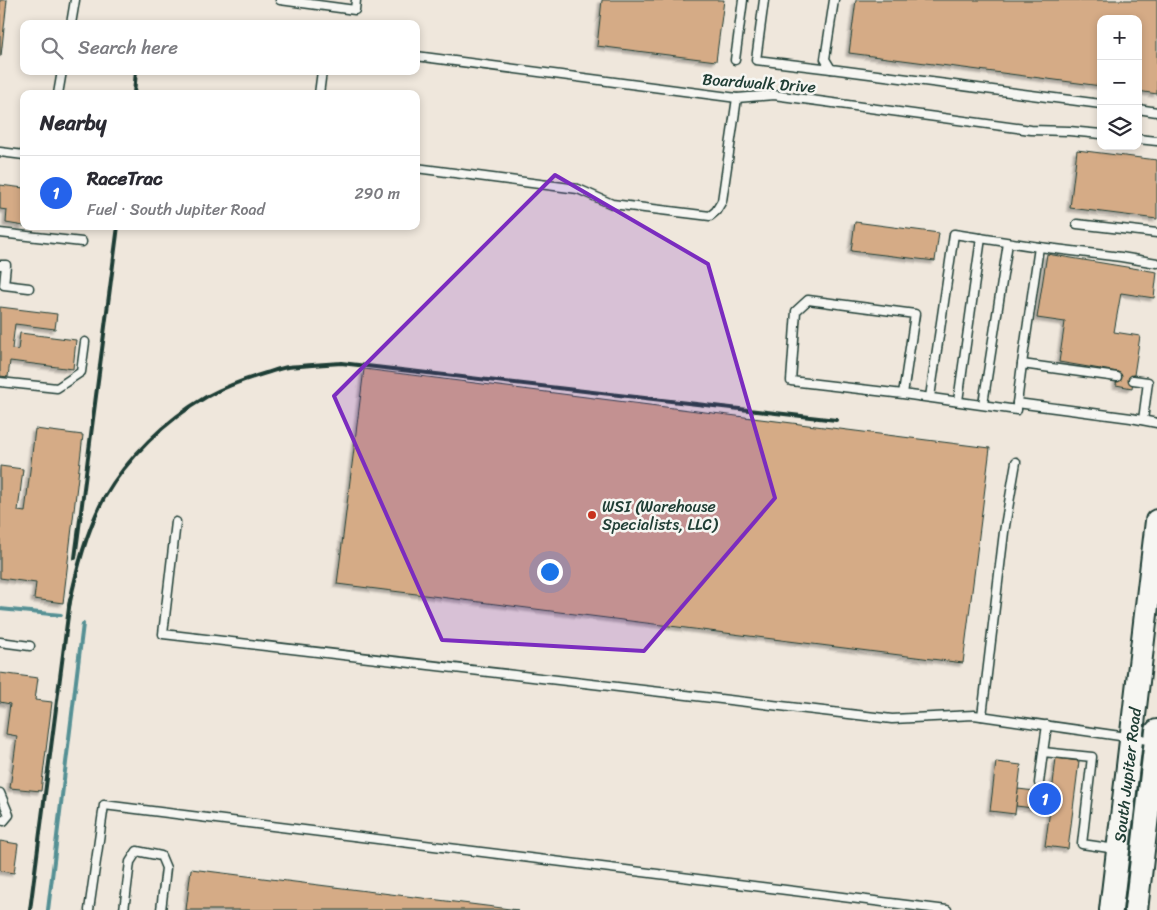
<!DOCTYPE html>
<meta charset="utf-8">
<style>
:root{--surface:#fff;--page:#f2f2f3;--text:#2b2b33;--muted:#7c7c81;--line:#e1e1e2;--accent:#2563eb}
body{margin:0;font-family:Sriracha,sans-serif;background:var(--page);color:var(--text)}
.controls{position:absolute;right:15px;top:15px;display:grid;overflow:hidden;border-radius:10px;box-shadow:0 2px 8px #0003}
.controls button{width:45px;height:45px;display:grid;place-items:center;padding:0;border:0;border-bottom:1px solid var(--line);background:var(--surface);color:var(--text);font:25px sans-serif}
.you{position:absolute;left:549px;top:571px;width:18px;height:18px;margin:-12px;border:4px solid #fff;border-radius:50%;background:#1a73e8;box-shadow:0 0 0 8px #1a73e833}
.badge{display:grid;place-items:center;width:32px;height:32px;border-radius:50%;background:var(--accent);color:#fff;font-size:16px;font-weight:700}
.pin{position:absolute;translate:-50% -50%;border:2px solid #fff;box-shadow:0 1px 5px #0006}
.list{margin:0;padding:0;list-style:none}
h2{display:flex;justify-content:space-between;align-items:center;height:65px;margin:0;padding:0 20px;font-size:21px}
h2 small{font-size:16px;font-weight:400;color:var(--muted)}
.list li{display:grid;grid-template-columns:32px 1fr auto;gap:15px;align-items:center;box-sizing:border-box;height:75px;padding:0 20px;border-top:1px solid var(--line)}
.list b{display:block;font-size:19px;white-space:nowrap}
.list p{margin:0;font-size:16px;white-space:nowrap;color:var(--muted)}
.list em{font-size:16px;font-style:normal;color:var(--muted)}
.icon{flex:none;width:28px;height:28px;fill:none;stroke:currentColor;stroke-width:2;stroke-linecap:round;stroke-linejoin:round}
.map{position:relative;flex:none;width:1157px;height:910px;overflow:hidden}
.search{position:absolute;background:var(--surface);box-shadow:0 2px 8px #0003;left:20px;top:20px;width:400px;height:55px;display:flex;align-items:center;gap:12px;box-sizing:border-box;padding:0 18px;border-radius:10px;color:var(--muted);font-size:19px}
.panel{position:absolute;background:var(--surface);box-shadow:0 2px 8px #0003;left:20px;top:90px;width:400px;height:140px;border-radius:10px}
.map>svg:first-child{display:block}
</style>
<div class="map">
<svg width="1157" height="910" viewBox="0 0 1157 910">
<defs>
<filter id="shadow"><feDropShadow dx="-3" dy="3" stdDeviation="1" flood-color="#0004"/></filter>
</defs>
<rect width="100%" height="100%" fill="#efe7dc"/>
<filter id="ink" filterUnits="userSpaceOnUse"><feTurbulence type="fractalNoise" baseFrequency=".02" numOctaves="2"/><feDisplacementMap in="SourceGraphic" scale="10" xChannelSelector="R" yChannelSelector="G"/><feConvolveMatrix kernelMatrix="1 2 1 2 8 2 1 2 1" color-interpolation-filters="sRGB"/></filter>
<g filter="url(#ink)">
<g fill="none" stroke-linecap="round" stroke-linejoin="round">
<!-- stream -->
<g stroke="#549094" stroke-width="4">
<path d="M0 609 61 615"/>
<path d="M48 910 83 624"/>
</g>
</g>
<!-- building -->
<g fill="#d5ab86" stroke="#1f3d34" filter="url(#shadow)">
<path d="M0 0H7L1 56H0Z"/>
<path d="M602 0H724L716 61 597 46Z"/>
<path d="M856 0H1157V94L1138 91V19H1101V86L849 53Z"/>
<path d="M1077 150 1157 160V219L1070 208Z"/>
<path d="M0 185 24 188V226L6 223 7 210 0 209Z"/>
<path d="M855 222 939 233 935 261 851 251Z"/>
<path d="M1047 254 1157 272 1154 298 1121 293 1114 332 1140 336 1132 388 1116 385 1118 372 1059 362 1065 322 1037 318Z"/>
<path d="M0 307 57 314 55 329 15 324 12 349 18 350 20 333 76 340 73 369 10 361 8 377 0 376Z"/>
<path d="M364 369 990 448 963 663 337 584Z"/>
<path d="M35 429 83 435 63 603 34 599 36 583 0 578V466L23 469 18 511 25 512Z"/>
<path d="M0 673 38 678 35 700 52 702 41 791 10 788 17 736 6 734 10 704 0 702Z"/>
<path d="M1056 758 1079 761 1068 849 1045 846 1050 810 1016 806 1018 789 1052 793Z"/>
<path d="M996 762 1021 765 1015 814 990 811Z"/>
<path d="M0 841 18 844 14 873 0 871Z"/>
<path d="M191 869 518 910H186Z"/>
</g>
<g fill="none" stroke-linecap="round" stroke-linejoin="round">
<defs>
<g id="lane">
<path d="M280 0 355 10 356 0"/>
<path d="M764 0 756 60 831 69"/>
<path d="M834 0 825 59 831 69 1101 104"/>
<path d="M71 24 75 0"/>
<path d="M416 56 737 98 774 95 1031 130 1069 131 1101 134"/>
<path d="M735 60 743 0"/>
<path d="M58 94 62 71"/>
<path d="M319 94 322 71"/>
<path d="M1138 109 1157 112"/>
<path d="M1138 139 1157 141"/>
<path d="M0 152 24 155"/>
<path d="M416 168 578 189 612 204 710 216 716 211 722 201 737 98"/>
<path d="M1077 224 1157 233"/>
<path d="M0 233 82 242"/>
<path d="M0 265H6L4 285 29 288"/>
<path d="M1022 364 1039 247"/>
<path d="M1117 377 1022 364 1017 403 1131 418 1157 423"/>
<path d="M1133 380 1148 382 1143 420"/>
<path d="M0 382 57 388 81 372 85 342"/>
<path d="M903 394 791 381 796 311 808 300 915 314 903 394 1017 410V403"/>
<path d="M930 397 954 234 1039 247 1121 257 1157 263"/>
<path d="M958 401 981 238"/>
<path d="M983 404 1008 243"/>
<path d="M176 522 163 634 892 719 974 715 1155 741"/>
<path d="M0 642 30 646"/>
<path d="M982 716 1004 532 1016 462"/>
<path d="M1043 752 1047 725"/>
<path d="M1039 783 1043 752 1092 757 1082 844 1116 849"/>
<path d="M0 793 9 815 4 821 0 820"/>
<path d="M89 910 104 805 947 910"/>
<path d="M124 910 130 862 137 851 161 856 166 868 161 910"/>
</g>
<g id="primary">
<path id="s1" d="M1111 910 1157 521"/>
<path d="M1136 910 1157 731"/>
</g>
</defs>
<!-- lane casing -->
<use href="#lane" stroke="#1f3d34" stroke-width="11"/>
<!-- primary casing -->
<use href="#primary" stroke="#1f3d34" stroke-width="26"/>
<!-- lane -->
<use href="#lane" stroke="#f6f6f2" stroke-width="8"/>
<!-- primary -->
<use href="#primary" stroke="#f6f6f2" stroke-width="22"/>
<!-- rail -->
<g stroke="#1f3d34" stroke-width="4">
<path d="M134 94 136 71"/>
<path d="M75 558 118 226"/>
<path d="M69 606C77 569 86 532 104 498 127 458 166 420 206 397 224 387 246 379 266 373 273 371 281 368 288 367 306 365 324 364 341 363L836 420"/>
<path d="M30 910 70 600"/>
</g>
</g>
</g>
<!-- marked area -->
<path fill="#7b2cbf" fill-opacity="0.2" stroke="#7b2cbf" stroke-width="4" stroke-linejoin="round" d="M555 175 708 264 775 498 644 651 442 640 334 396Z"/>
<!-- markers -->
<circle fill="#c8321e" stroke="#f6f6f2" stroke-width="2" cx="592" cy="515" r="5"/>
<g text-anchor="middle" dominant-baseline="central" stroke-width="5" stroke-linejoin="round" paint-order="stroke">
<!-- street labels -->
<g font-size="16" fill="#1f3d34" stroke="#f6f6f2">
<text transform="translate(759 83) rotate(4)">Boardwalk Drive</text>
<text stroke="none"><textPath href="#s1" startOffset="136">South Jupiter Road</textPath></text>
</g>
<!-- poi labels -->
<g font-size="16" fill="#1f3d34" stroke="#f6f6f2" text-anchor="start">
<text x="602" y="506">WSI (Warehouse<tspan x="602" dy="18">Specialists, LLC)</tspan></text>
</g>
</g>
</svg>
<div class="controls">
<button>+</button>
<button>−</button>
<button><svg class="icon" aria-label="layers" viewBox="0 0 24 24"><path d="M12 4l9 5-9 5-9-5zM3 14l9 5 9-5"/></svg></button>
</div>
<div class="you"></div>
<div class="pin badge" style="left:1045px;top:799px">1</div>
<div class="search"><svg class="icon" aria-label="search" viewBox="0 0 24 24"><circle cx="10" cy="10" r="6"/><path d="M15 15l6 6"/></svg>Search here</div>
<section class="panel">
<h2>Nearby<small></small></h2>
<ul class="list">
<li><span class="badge">1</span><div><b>RaceTrac</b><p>Fuel · South Jupiter Road</p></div><em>290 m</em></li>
</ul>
</section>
</div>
